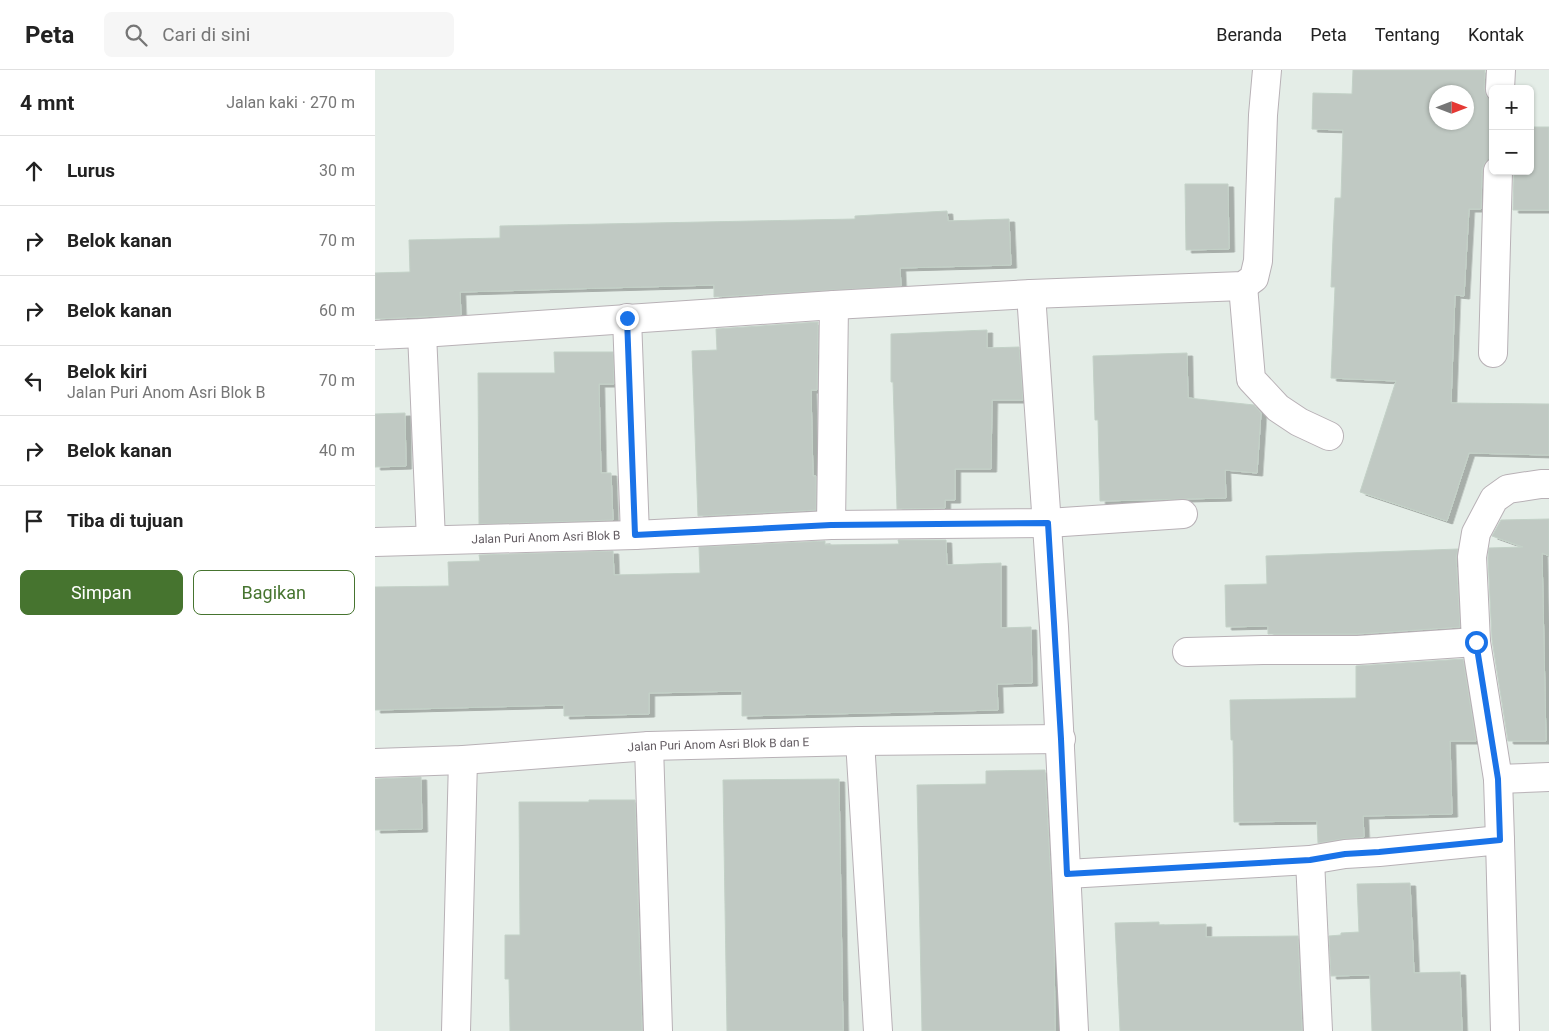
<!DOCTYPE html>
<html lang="id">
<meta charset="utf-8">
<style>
:root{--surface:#fff;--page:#f6f6f6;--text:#222;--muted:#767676;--line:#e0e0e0;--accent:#46742f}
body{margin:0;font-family:Roboto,sans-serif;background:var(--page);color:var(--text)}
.controls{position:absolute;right:15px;top:15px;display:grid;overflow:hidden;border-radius:8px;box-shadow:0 1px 4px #0004}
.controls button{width:45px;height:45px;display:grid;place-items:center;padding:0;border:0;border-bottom:1px solid var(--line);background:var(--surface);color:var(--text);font:25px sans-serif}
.compass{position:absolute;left:1054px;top:15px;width:45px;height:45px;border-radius:50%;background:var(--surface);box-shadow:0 1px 4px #0004;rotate:90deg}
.stop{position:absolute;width:15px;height:15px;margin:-11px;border:4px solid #1a73e8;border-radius:50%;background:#fff}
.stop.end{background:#1a73e8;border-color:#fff;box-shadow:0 1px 5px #0008}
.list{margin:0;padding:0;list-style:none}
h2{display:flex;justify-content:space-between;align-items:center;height:65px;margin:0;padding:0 20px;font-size:21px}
h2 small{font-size:16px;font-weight:400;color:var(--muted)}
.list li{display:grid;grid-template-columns:32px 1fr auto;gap:15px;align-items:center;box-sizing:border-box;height:70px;padding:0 20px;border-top:1px solid var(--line)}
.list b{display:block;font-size:19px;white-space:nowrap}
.list p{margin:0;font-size:16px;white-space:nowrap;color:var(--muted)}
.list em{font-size:16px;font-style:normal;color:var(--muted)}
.actions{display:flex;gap:10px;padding:15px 20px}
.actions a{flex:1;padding:11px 0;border:1px solid var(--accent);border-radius:8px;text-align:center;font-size:18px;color:var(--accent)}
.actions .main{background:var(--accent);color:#fff}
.icon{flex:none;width:28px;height:28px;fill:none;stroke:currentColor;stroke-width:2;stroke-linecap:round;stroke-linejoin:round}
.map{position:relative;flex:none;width:1174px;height:961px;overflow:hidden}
header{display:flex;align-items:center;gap:30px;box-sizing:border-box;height:70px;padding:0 25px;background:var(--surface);border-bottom:1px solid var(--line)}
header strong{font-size:24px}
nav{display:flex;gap:28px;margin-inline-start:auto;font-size:18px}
.search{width:350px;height:45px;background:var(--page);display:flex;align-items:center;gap:12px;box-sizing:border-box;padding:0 18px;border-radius:8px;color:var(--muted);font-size:19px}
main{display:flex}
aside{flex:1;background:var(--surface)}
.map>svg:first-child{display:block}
</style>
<header>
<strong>Peta</strong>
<div class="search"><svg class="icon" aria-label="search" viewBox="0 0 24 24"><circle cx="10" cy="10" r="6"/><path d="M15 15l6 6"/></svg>Cari di sini</div>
<nav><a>Beranda</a><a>Peta</a><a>Tentang</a><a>Kontak</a></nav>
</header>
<main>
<aside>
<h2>4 mnt<small>Jalan kaki · 270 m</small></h2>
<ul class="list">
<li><svg class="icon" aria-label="ahead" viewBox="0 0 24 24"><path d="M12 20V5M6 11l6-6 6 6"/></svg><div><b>Lurus</b></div><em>30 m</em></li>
<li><svg class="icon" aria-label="right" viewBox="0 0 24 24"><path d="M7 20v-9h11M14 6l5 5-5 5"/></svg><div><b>Belok kanan</b></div><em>70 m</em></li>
<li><svg class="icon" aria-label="right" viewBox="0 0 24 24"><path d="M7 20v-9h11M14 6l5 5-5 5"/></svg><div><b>Belok kanan</b></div><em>60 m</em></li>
<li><svg class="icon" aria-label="left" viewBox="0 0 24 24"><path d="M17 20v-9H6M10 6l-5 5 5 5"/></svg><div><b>Belok kiri</b><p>Jalan Puri Anom Asri Blok B</p></div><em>70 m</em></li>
<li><svg class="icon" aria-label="right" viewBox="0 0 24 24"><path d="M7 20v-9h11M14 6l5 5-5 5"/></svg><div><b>Belok kanan</b></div><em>40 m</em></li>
<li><svg class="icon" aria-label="arrive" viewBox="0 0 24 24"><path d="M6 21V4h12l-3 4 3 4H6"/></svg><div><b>Tiba di tujuan</b></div></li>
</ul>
<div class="actions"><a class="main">Simpan</a><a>Bagikan</a></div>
</aside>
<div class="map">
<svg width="1174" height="961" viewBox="0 0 1174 961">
<defs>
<filter id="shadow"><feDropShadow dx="5.5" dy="3" stdDeviation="0" flood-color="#0004"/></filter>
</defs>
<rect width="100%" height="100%" fill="#e4ede7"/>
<!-- building -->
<g fill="#c0c9c3" stroke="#c3d1c7" fill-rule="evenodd" filter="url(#shadow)">
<path d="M978 0H1110L1109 18 1111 26 1118 33V87L1110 92 1107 100 1106 139H1094L1089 226 1080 225 1076 333 1174 334V385L1094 383 1072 451 985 422 1021 311 956 308 960 217H956L958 168 960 128H966L968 60 937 59 938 23 977 24ZM1062 22H1092V52H1062Z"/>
<path d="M1155 57H1174V140H1138L1139 101H1155Z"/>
<path d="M810 114H853L854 179 811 180Z"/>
<path d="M572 141 573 151 634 149 636 195 525 198 526 216 339 227V215L85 222 86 245 0 249V203L35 202 34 170 125 168V156L480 149V146Z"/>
<path d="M443 252 442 320H436L438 406H441V440L323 446 317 281 342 280 341 259Z"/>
<path d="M612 260V278L644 277 648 330H617L616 399H580V430H570V438L522 439 518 312H516V264Z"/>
<path d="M179 282H238L239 314H224L226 403H236L238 450 104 454 103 303H180Z"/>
<path d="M812 283 813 328 879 335 886 343 882 403 850 400 851 428 725 431 723 350H720L718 286Z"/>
<path d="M30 343 31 396 0 397V344Z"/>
<path d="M1174 449V486L1167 483 1171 671H1133L1117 570 1113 488 1114 478 1148 477 1117 466 1126 450Z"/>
<path d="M523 470H571L572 495 626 493V558L656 557 657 613 622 614 623 640 367 646V621L274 623V644L189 646V635L0 640V517L74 516 73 492 105 491 104 485 238 481 239 505 325 503 324 477 450 471V475L524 474Z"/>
<path d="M1083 479 1081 488 1085 557 982 564H893V556L851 557 850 515 892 514 891 486Z"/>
<path d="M1088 589 1101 671H1075L1077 744 988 746 989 767 967 769 943 773 942 751 859 752 858 670H856L855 630 981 628V596Z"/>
<path d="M670 700 679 870 680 961H547L542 715 611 714V701Z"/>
<path d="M46 707 47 759 0 760V709Z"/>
<path d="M464 709 468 961H352L348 710Z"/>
<path d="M214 730H260L267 961H135L134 909H130V865H145L144 732H214Z"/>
<path d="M1035 813 1039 903 1085 902 1087 961H997L995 905 956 906 954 866 966 865V863L984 862 982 814Z"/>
<path d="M784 852V855L831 854V867L923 866 927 961H745L740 853Z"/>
</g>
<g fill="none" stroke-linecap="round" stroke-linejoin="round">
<defs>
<g id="minor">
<path d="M1125 19 1126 0"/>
<path d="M868 216 876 309 903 338 924 352 954 366"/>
<path d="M656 224 679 557 699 961"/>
<path d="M252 248 260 465"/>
<path d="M47 263 56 470"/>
<path d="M0 265 47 263 459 235 656 224 868 216 879 208 883 191 888 45 892 0"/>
<path d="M1118 283 1123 101"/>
<path d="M456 455 459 235"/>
<path id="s1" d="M0 472 260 465 456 455 673 453 808 444"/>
<path d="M812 582 888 580H983L1101 572"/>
<path d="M485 671 503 961"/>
<path d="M274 676 283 961"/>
<path id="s2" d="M0 693 88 690 274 676 485 671 686 669"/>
<path d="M1123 709 1174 707"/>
<path d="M1125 770 1123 709 1101 572 1097 487 1101 463 1119 429 1133 419 1166 414H1174"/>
<path d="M935 790 943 961"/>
<path d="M692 804 935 790 970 784 1004 782 1125 770 1130 961"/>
<path d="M81 961 88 690"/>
</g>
</defs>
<!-- minor casing -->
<use href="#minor" stroke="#b8b1b6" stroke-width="30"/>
<!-- minor -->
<use href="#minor" stroke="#fff" stroke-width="28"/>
</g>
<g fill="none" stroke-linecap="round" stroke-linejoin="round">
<!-- route -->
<path stroke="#1a73e8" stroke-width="6" d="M252 248 260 465 456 455 673 453 686 669 692 804 935 790 970 784 1004 782 1125 770 1123 709 1101 572"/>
</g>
<g text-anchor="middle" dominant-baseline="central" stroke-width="4" stroke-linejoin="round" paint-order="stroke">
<!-- street labels -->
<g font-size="12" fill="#635c62" stroke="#fff">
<text stroke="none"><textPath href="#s1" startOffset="171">Jalan Puri Anom Asri Blok B</textPath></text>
<text stroke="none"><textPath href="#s2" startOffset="344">Jalan Puri Anom Asri Blok B dan E</textPath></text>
</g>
</g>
</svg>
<div class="controls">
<button>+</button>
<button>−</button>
</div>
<svg class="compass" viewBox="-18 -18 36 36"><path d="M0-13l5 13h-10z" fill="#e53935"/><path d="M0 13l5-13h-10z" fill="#767676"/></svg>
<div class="stop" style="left:1101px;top:572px"></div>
<div class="stop end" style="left:252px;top:248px"></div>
</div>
</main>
